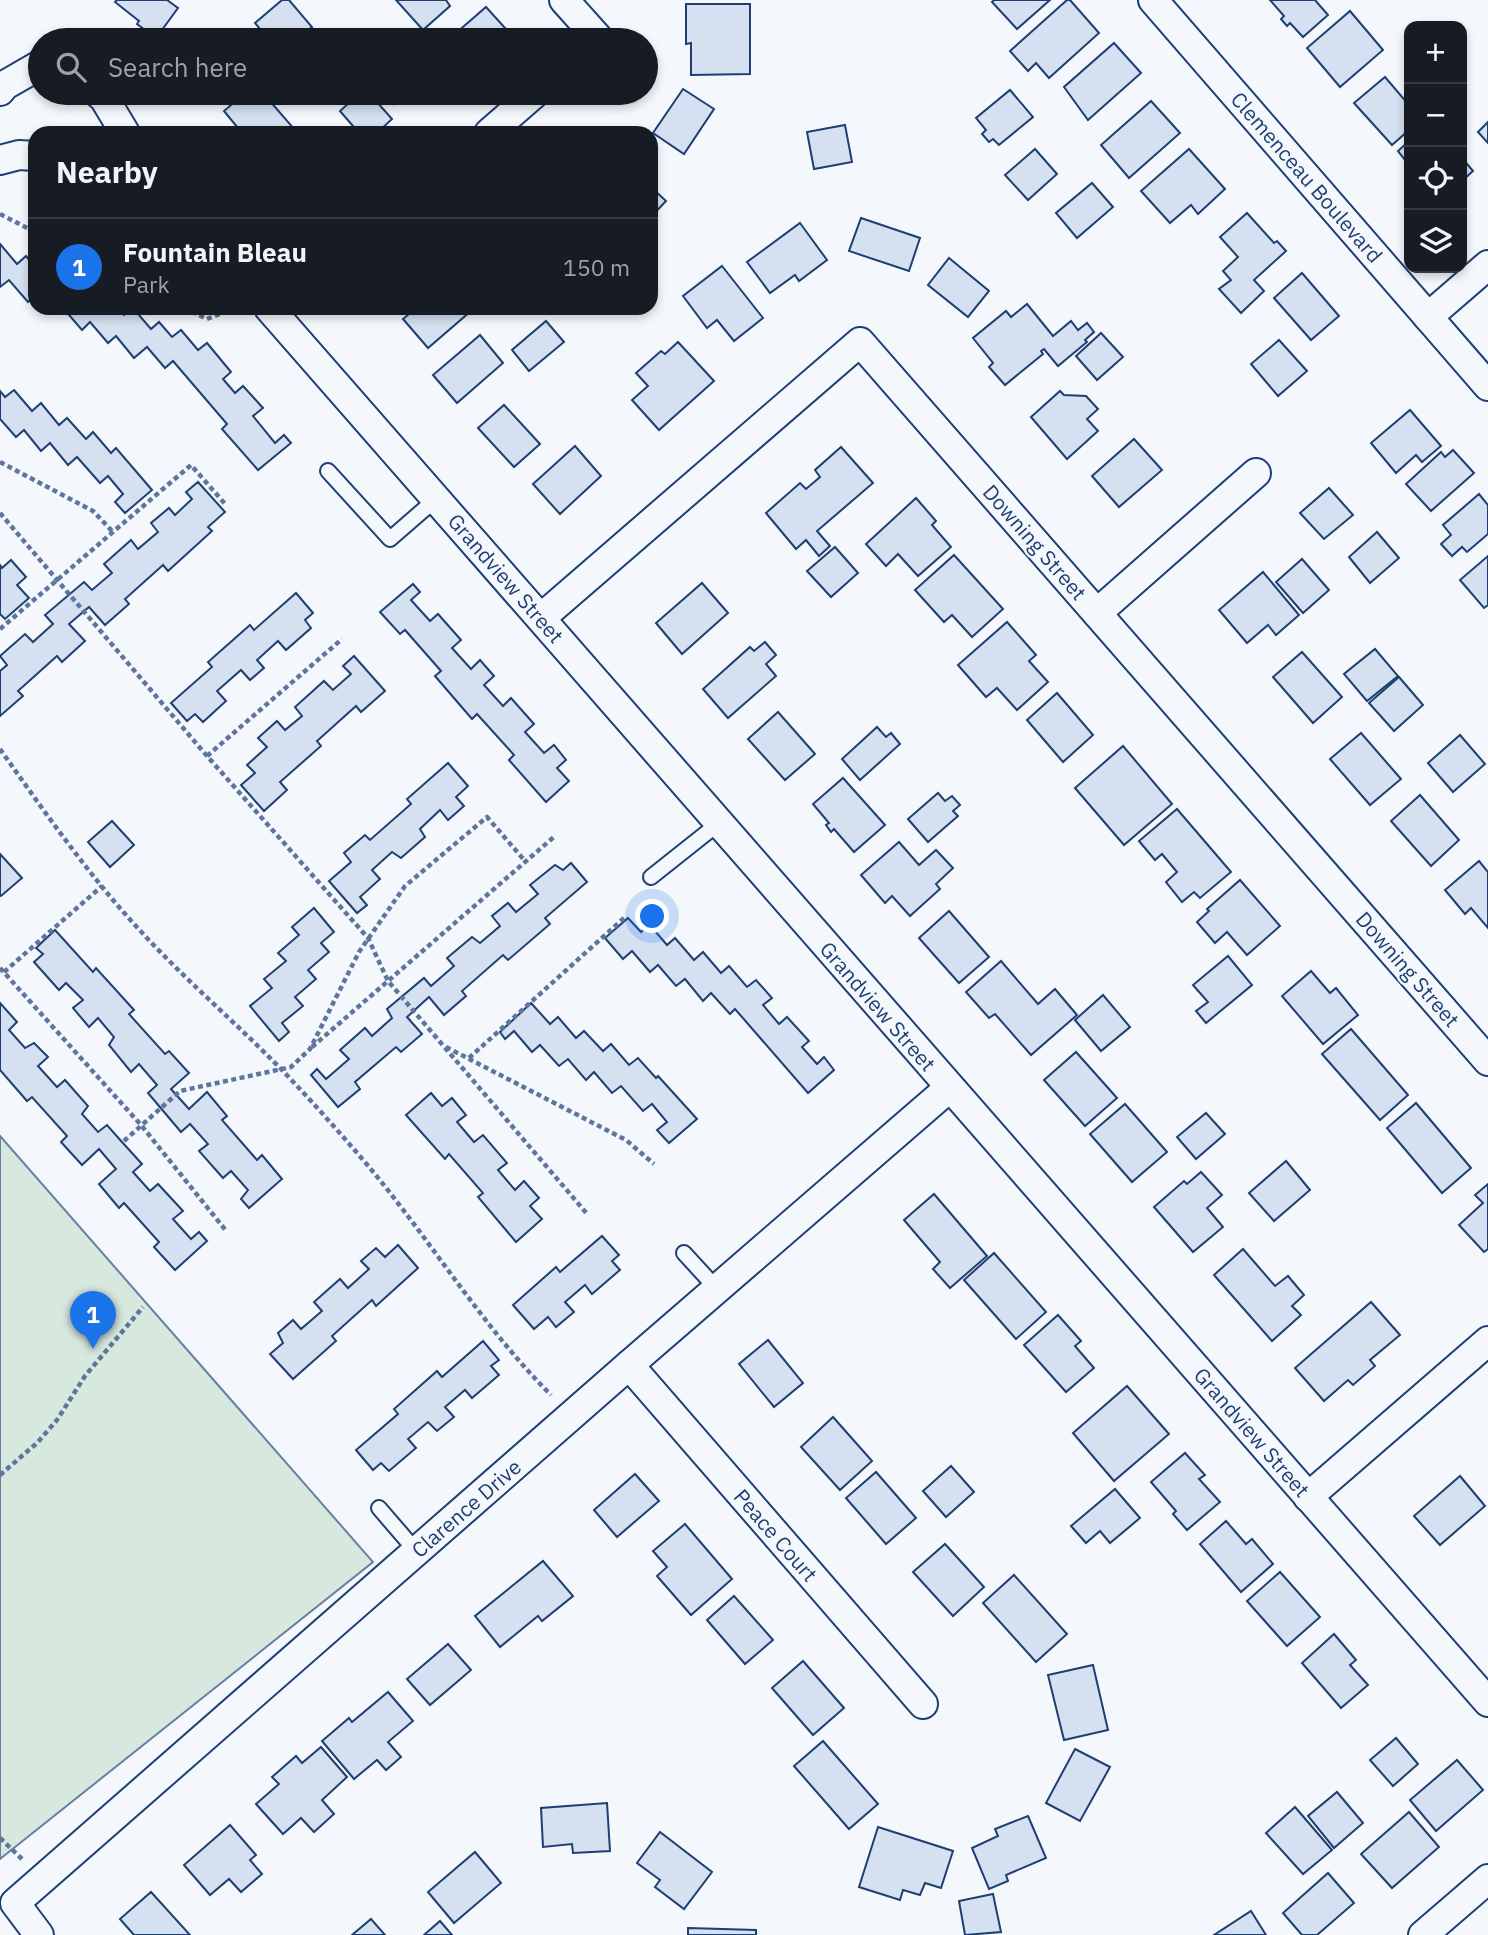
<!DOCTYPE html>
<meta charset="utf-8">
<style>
:root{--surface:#171b24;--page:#242831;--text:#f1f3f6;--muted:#9ea1a6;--line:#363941;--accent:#1a73e8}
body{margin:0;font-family:"IBM Plex Sans",sans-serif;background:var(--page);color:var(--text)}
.controls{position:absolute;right:21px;top:21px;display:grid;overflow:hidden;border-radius:14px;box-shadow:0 4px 10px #0003}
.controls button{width:63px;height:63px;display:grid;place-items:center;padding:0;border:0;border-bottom:2px solid var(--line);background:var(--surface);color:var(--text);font:35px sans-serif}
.you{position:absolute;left:653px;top:917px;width:24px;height:24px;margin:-18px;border:5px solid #fff;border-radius:50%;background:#1a73e8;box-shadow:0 0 0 10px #1a73e833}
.badge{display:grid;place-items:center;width:46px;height:46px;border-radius:50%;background:var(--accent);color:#fff;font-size:23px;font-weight:700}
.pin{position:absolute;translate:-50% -58px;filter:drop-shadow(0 2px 4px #0008)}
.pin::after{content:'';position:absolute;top:37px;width:24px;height:21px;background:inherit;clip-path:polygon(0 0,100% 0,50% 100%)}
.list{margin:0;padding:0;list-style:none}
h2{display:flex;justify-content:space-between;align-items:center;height:91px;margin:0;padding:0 28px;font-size:30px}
h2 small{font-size:23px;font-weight:400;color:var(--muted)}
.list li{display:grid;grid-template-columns:46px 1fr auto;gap:21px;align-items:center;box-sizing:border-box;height:98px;padding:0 28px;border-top:2px solid var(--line)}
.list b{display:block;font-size:26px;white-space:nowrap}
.list p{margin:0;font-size:23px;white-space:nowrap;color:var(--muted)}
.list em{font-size:23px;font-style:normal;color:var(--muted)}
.icon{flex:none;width:38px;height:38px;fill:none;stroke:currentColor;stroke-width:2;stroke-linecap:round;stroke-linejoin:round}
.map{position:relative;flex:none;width:1488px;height:1935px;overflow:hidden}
.search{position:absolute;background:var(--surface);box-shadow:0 4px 10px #0003;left:28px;top:28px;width:630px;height:77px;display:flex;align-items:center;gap:18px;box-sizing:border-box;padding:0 24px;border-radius:38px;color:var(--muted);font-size:26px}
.panel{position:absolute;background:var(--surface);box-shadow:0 4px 10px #0003;left:28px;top:126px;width:630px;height:189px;border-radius:21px}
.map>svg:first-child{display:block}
</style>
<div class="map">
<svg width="1488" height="1935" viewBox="0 0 1488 1935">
<rect width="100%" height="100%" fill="#f4f7fb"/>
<!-- green -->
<path fill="#d7e8df" stroke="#687fa3" stroke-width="2" d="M0 1136 373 1562 0 1859Z"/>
<!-- building -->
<g fill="#d5e0f0" stroke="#1d3f73" stroke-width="2">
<path d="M117 0H167L178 8 156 38 137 24 139 21 115 2Z"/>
<path d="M282 0H289L312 27 295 40H269L255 23Z"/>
<path d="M396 0H446L450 6 423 30Z"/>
<path d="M994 0H1050L1017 29 992 2Z"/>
<path d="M1067 0H1070L1099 33 1049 78 1036 63 1028 71 1010 51Z"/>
<path d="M1270 0H1315L1328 15 1303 37 1290 23 1287 26 1281 19 1284 16Z"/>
<path d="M686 4H750V74L691 75V43L686 44Z"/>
<path d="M486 7 516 40H448Z"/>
<path d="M1350 11 1383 50 1340 87 1307 48Z"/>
<path d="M202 30 211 40H191Z"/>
<path d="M1114 43 1141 73 1088 120 1064 87Z"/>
<path d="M1385 77 1409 105V130L1392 145 1354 103Z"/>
<path d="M683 89 714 109 684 154 653 133Z"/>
<path d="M1010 90 1033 117 999 145 993 139 989 142 982 134 986 130 976 118Z"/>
<path d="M245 93H263L295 130 291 133H242L224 111Z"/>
<path d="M360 93H369L392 119 377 133H359L340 111Z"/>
<path d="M383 93H406L393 104Z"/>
<path d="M1151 101 1180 133 1129 178 1101 145Z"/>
<path d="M1488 122V143L1478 132Z"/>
<path d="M845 125 852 162 814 169 807 132Z"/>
<path d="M1409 141V165L1398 151Z"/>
<path d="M1035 149 1057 174 1028 200 1005 175Z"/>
<path d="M1189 149 1225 189 1198 214 1191 205 1170 223 1141 191Z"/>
<path d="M1462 158 1473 171 1462 181Z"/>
<path d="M1092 183 1113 207 1077 238 1056 213Z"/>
<path d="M651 187 666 201 651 217Z"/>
<path d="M1247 213 1274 243 1277 241 1286 251 1254 280 1264 291 1241 313 1219 289 1231 280 1223 271 1238 257 1220 237Z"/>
<path d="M861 218 920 238 909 271 849 251Z"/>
<path d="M800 223 827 260 799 281 795 275 770 293 747 262Z"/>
<path d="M0 244 17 264 26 256 35 267V295L28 302 9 280 0 287Z"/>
<path d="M949 258 989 291 968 317 928 285Z"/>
<path d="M722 266 763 318 734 341 717 320 707 328 683 296Z"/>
<path d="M1302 273 1339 316 1311 340 1274 298Z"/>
<path d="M1027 304 1053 336 1071 321 1078 330 1087 323 1094 332 1085 340 1087 342 1058 366 1044 349 1041 351 1043 354 1005 385 989 367 993 363 973 338 1006 311 1011 317Z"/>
<path d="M63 308H118L124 315 133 308 151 329 159 322 172 337 181 330 198 350 207 343 231 372 223 379 235 393 243 386 263 408 253 416 275 443 284 435 291 443 258 470 222 429 227 424 173 361 165 368 147 347 134 358 116 336 108 343 90 322 82 330Z"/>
<path d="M416 308H469L471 311 428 348 403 319Z"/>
<path d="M546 321 564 342 529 371 512 350Z"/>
<path d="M1101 333 1123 357 1097 380 1076 356Z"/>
<path d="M480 335 503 363 457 403 433 375Z"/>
<path d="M1279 340 1307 371 1278 396 1251 364Z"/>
<path d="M678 342 714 381 659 430 632 400 648 386 636 373 661 351 665 354Z"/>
<path d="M14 390 32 411 41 403 59 425 67 418 86 439 93 432 111 453 116 448 152 490 125 513 115 502 123 494 108 476 100 483 77 457 68 465 50 443 41 451 24 430 16 437 0 419V391L5 397Z"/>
<path d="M1060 391 1064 395 1086 396 1098 409 1087 419 1098 431 1067 459 1031 417Z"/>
<path d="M504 405 540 444 514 467 478 428Z"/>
<path d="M1410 410 1441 446 1422 462 1416 455 1396 473 1371 443Z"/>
<path d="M1134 439 1162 470 1119 507 1092 476Z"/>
<path d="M575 446 601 476 560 514 533 484Z"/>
<path d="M841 447 873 483 817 531 830 546 819 556 806 540 796 549 766 513 800 483 806 489 820 477 815 470Z"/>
<path d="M1453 450 1474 473 1431 511 1406 484 1441 452 1445 457Z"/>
<path d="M198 482 225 512 208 527 212 531 168 571 163 565 125 599 129 604 105 625 89 607 69 624 85 641 62 662 57 656 18 691 23 696 0 716V671L7 665 0 656 25 634 33 642 53 624 45 615 84 582 92 590 112 573 104 564 131 540 138 549 158 532 151 523 169 508 175 515 192 499 186 492Z"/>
<path d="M1329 488 1353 515 1324 539 1300 513Z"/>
<path d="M1479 494 1488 505V534L1467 552 1462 547 1452 556 1441 544 1451 535 1443 525Z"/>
<path d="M916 498 936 521 932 525 951 547 918 576 898 554 886 566 866 544Z"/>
<path d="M1377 532 1399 558 1370 583 1349 557Z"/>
<path d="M835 547 858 573 831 597 807 571Z"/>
<path d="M954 555 1003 609 972 637 952 615 944 622 915 590Z"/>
<path d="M1488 556V605L1484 608 1460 580Z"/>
<path d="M1302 559 1329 590 1303 613 1276 582Z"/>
<path d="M11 560 26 577 17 585 29 598 5 619 0 614V565L2 568Z"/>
<path d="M1263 572 1299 615 1276 635 1268 625 1247 643 1219 610Z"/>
<path d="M702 583 728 613 682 654 656 623Z"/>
<path d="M413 584 420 592 411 600 430 621 438 614 461 640 452 648 471 669 480 660 494 676 484 685 503 706 511 698 534 724 525 732 544 753 554 745 566 760 557 768 569 781 546 802 509 760 514 755 477 714 472 719 435 676 441 671 405 630 400 634 380 612Z"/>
<path d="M296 593 313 613 305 620 311 628 286 650 278 641 257 660 264 668 250 680 241 670 217 691 226 701 203 722 195 714 187 721 171 703 212 667 208 662 250 625 254 630Z"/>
<path d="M1007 622 1036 655 1029 661 1048 682 1017 710 997 688 986 697 958 665Z"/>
<path d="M765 642 776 655 766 664 776 676 728 718 703 689 750 647 754 651Z"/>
<path d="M1375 649 1398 676 1367 701 1344 674Z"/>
<path d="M1302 652 1342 697 1313 723 1273 677Z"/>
<path d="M354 656 385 691 361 712 356 706 317 741 321 746 280 782 287 790 264 811 241 785 255 773 247 765 267 747 258 738 277 721 285 730 302 716 295 707 324 681 333 690 351 674 343 666Z"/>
<path d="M1399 677 1423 705 1394 731 1369 703Z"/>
<path d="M1057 693 1093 735 1063 762 1027 720Z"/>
<path d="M778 712 815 754 785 780 748 739Z"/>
<path d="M877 727 886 737 891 733 900 744 860 780 842 759Z"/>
<path d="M1361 733 1401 779 1370 805 1330 759Z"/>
<path d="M1460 735 1485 764 1453 792 1428 763Z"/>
<path d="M1123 746 1172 804 1124 845 1075 788Z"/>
<path d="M448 763 468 786 456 797 464 806 448 820 440 810 420 829 425 837 401 858 392 852 372 870 380 879 360 897 367 905 357 913 329 881 351 862 344 853 365 835 370 840 411 804 407 799Z"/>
<path d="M843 778 885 825 854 852 834 829 831 832 826 825 829 823 813 804Z"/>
<path d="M938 793 945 801 952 796 960 805 953 811 958 816 928 842 908 819Z"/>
<path d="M1420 795 1459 840 1431 866 1391 821Z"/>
<path d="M1177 809 1231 872 1200 898 1194 892 1182 902 1166 882 1177 872 1162 854 1155 860 1139 841Z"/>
<path d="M112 821 134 845 110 867 88 842Z"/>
<path d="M899 842 919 865 936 850 953 868 936 884 940 889 910 916 892 896 885 903 861 875Z"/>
<path d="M0 854 22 878 1 896 0 895Z"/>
<path d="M1479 861 1488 872V928L1471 908 1465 914 1445 890Z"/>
<path d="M571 863 587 882 545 918 550 924 508 960 503 955 462 991 466 996 444 1015 429 997 407 1017 422 1034 401 1052 396 1047 355 1082 360 1089 338 1107 311 1075 317 1069 326 1079 349 1059 340 1050 365 1028 372 1036 392 1018 387 1009 424 978 431 986 454 966 447 958 472 937 480 943 500 926 492 916 508 903 516 912 538 894 530 885 555 865 563 870Z"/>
<path d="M1240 880 1280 926 1247 955 1227 932 1215 943 1197 922 1209 911 1207 909Z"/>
<path d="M314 908 334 932 321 943 329 952 308 970 316 979 295 997 303 1006 282 1023 289 1032 279 1041 250 1006 272 988 264 979 286 961 278 953 299 935 292 927Z"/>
<path d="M949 911 989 957 959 983 919 938Z"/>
<path d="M628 918 641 932 649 924 667 945 675 938 694 960 703 952 721 973 729 966 747 987 756 980 772 998 763 1005 779 1024 787 1017 809 1041 802 1047 817 1064 824 1057 834 1070 808 1093 735 1009 730 1014 711 993 703 1001 685 979 676 986 658 965 650 972 632 951 623 959 605 938Z"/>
<path d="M55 930 93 972 96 968 134 1010 129 1014 165 1054 169 1051 189 1073 171 1089 189 1109 207 1092 227 1116 222 1120 257 1160 262 1155 282 1179 249 1208 241 1199 248 1190 231 1171 223 1178 199 1151 208 1144 190 1124 181 1132 148 1093 157 1085 139 1064 131 1072 109 1045 114 1037 98 1018 89 1027 73 1008 83 1000 66 983 59 990 34 962 43 954 36 948Z"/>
<path d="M1228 956 1252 985 1206 1023 1196 1011 1208 1002 1193 985Z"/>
<path d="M1001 961 1038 1004 1055 989 1077 1015 1031 1055 995 1014 989 1018 966 992Z"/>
<path d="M1311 971 1330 993 1336 988 1358 1015 1323 1044 1282 996Z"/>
<path d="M1103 995 1130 1027 1101 1051 1075 1020Z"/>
<path d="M0 1003 17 1022 9 1030 25 1048 34 1043 48 1057 38 1066 57 1087 65 1080 88 1106 82 1114 98 1132 107 1125 122 1142 142 1164 133 1172 150 1191 158 1184 183 1211 173 1219 191 1239 199 1232 207 1241 175 1270 154 1247 159 1242 124 1203 119 1208 99 1184 116 1169 99 1149 82 1165 61 1142 67 1136 32 1097 27 1101 0 1070Z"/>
<path d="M531 1003 550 1024 558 1017 576 1038 584 1031 603 1051 611 1044 629 1065 638 1058 656 1078 658 1076 697 1119 669 1143 657 1130 667 1122 652 1104 643 1111 621 1086 612 1093 594 1072 586 1080 568 1059 559 1066 540 1045 532 1052 514 1031 505 1039 500 1032Z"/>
<path d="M1351 1029 1408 1095 1380 1120 1322 1054Z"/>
<path d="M1076 1052 1117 1098 1085 1126 1044 1080Z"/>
<path d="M431 1093 442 1106 452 1098 466 1115 457 1122 474 1142 483 1135 507 1163 498 1170 515 1190 524 1181 539 1198 530 1206 542 1219 516 1242 478 1197 483 1193 449 1154 445 1159 406 1115Z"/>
<path d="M1416 1103 1471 1168 1442 1193 1387 1128Z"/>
<path d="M1125 1104 1167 1152 1132 1182 1090 1134Z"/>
<path d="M1206 1113 1225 1134 1196 1159 1177 1137Z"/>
<path d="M1286 1161 1310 1190 1274 1221 1249 1193Z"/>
<path d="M1201 1172 1222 1195 1207 1208 1223 1227 1193 1252 1154 1207 1184 1181 1187 1184Z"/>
<path d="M1488 1184V1249L1484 1252 1459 1225 1483 1203 1475 1195Z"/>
<path d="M934 1194 987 1256 950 1288 933 1269 940 1262 904 1220Z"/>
<path d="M602 1236 619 1255 612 1261 620 1270 592 1294 585 1285 565 1302 574 1312 556 1327 548 1317 534 1329 513 1305 556 1267 560 1272Z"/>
<path d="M398 1245 418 1268 376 1306 372 1300 332 1336 336 1341 293 1379 270 1354 283 1343 278 1333 293 1320 301 1329 322 1311 314 1302 340 1279 348 1288 369 1269 361 1261 376 1248 385 1257Z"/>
<path d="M1243 1249 1275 1286 1288 1276 1304 1295 1292 1306 1301 1315 1272 1341 1214 1275Z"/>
<path d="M994 1253 1046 1312 1016 1339 964 1280Z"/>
<path d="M1371 1302 1400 1335 1370 1360 1375 1366 1353 1385 1348 1380 1324 1401 1295 1368Z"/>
<path d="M1058 1315 1081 1341 1075 1346 1094 1368 1066 1392 1024 1345Z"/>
<path d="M768 1340 803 1383 774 1407 739 1364Z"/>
<path d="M483 1341 499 1360 491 1366 499 1375 472 1398 465 1390 445 1407 454 1417 437 1431 428 1422 408 1439 416 1448 389 1471 381 1463 373 1470 356 1450 398 1414 394 1409 437 1371 442 1377Z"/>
<path d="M1127 1386 1169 1434 1114 1481 1073 1433Z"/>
<path d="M833 1417 872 1461 840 1490 801 1447Z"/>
<path d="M1185 1453 1205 1475 1199 1479 1220 1502 1187 1530 1173 1514 1176 1511 1151 1482Z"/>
<path d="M951 1466 974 1492 946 1517 923 1491Z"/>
<path d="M876 1472 916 1518 886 1544 846 1498Z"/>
<path d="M635 1474 659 1501 617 1537 594 1510Z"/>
<path d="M1460 1476 1485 1506 1440 1545 1414 1516Z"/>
<path d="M1115 1489 1140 1518 1110 1543 1100 1531 1086 1543 1071 1526Z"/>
<path d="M1226 1521 1246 1544 1252 1539 1273 1564 1241 1592 1200 1544Z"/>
<path d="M685 1524 732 1579 691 1615 657 1576 667 1567 653 1551Z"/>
<path d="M945 1544 984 1587 953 1616 913 1572Z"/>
<path d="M543 1561 573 1596 542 1621 538 1616 500 1647 475 1616Z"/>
<path d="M1280 1572 1320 1617 1287 1646 1247 1601Z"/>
<path d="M1014 1575 1067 1634 1036 1662 983 1603Z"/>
<path d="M734 1596 773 1640 745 1664 707 1620Z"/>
<path d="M1334 1634 1356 1660 1350 1665 1368 1685 1341 1708 1302 1663Z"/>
<path d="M448 1644 471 1670 430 1705 407 1679Z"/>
<path d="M803 1661 844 1708 813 1735 772 1688Z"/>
<path d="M1093 1665 1108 1730 1064 1740 1048 1675Z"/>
<path d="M388 1692 413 1721 388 1742 401 1757 386 1770 377 1760 354 1779 322 1741 349 1718 352 1722Z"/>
<path d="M1396 1738 1418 1764 1393 1786 1370 1760Z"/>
<path d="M823 1741 878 1804 849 1829 794 1766Z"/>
<path d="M321 1747 347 1777 322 1800 334 1814 314 1832 301 1818 283 1834 256 1804 279 1784 272 1777 296 1756 302 1763Z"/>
<path d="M1075 1749 1110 1767 1080 1821 1046 1803Z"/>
<path d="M1457 1760 1483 1790 1436 1831 1410 1800Z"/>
<path d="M1337 1792 1363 1823 1334 1848 1308 1816Z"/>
<path d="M607 1803 610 1851 573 1853 572 1844 543 1847 541 1808Z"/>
<path d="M1295 1807 1332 1850 1303 1874 1266 1833Z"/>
<path d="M1409 1812 1439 1847 1392 1888 1361 1854Z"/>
<path d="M1028 1816 1046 1858 1006 1875 1008 1881 989 1889 972 1848 998 1836 995 1829Z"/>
<path d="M230 1825 256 1855 250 1860 262 1874 241 1892 229 1879 210 1895 184 1865Z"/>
<path d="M878 1827 953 1851 941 1888 925 1883 920 1895 903 1890 900 1900 859 1887Z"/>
<path d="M660 1832 712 1872 684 1909 655 1887 660 1880 637 1863Z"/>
<path d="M475 1852 501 1883 454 1923 428 1892Z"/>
<path d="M1328 1873 1354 1903 1317 1935H1302L1283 1913Z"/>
<path d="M151 1892 190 1935H134L120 1919Z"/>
<path d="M993 1894 1001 1932 965 1935 959 1901Z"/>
<path d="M1251 1911 1266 1935H1214Z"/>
<path d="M371 1919 385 1935H352Z"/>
<path d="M440 1921 452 1935H424Z"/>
<path d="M688 1928 756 1930V1935H688Z"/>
</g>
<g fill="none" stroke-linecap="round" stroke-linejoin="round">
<defs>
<g id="lane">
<path d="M328 471 390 539 436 499"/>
<path d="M651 877 719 823"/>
<path d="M684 1253 717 1289"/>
<path d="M379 1508 416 1551"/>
</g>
<g id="street">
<path d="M564 0 598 38 595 40"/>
<path d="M1153 0 1488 386"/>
<path d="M0 91 5 85 40 65"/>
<path d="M98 93 104 98 125 133"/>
<path d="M489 133 535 93"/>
<path d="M0 160 19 155 35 156"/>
<path d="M269 308 1488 1702"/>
<path d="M1428 317 1488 265"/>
<path d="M1097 613 1256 473"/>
<path d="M541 618 860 342 1488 1061"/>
<path d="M629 1365 923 1704"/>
<path d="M1308 1497 1488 1341"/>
<path d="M39 1935 15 1903 629 1365 949 1088"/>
<path d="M1423 1935 1488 1879"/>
</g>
</defs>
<!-- lane casing -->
<use href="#lane" stroke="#1d3f73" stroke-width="18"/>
<!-- street casing -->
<use href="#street" stroke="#1d3f73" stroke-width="32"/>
<!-- path -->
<g stroke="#5e769c" stroke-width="4.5" stroke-dasharray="5 3.5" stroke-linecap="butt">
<path d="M0 214 35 232"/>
<path d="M184 308 207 319 222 313"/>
<path d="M0 462 93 511 113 532"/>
<path d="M0 513 207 756 368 938 388 981 588 1215"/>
<path d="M0 629 191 465 226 505"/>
<path d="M0 749C46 814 92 880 147 938 189 983 237 1024 280 1068 307 1096 333 1125 358 1154 426 1232 478 1322 551 1395"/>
<path d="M207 756 342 639"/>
<path d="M0 968 141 1125 227 1232"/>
<path d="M4 972 102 886"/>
<path d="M312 1047 555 836"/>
<path d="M446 1047 626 1140 654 1164"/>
<path d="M469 1058 624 918"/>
<path d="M124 1141 180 1091 291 1067 310 1049 359 952 405 886 487 817 525 861"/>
<path d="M0 1475 37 1443 57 1420 85 1376 143 1307"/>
<path d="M0 1838 22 1859"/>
</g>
<!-- lane -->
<use href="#lane" stroke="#f4f7fb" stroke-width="14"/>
<!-- street -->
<use href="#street" stroke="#f4f7fb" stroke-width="28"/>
</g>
<g text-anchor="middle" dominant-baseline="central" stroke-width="5" stroke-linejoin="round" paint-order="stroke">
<!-- street labels -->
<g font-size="21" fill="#1d3f73" stroke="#f4f7fb">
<text transform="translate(1307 177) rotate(49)">Clemenceau Boulevard</text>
<text transform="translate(1035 542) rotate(49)">Downing Street</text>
<text transform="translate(506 578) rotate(49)">Grandview Street</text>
<text transform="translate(1408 969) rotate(49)">Downing Street</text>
<text transform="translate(878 1006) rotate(49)">Grandview Street</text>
<text transform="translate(1252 1432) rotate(49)">Grandview Street</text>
<text transform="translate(466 1508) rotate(-41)">Clarence Drive</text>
<text transform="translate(776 1535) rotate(49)">Peace Court</text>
</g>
</g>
</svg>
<div class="controls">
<button>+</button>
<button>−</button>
<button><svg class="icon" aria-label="locate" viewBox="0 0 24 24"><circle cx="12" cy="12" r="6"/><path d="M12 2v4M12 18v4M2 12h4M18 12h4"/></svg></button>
<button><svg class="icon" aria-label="layers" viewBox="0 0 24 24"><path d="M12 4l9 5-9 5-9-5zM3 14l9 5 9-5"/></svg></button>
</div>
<div class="you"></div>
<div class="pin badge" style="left:93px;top:1349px">1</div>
<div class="search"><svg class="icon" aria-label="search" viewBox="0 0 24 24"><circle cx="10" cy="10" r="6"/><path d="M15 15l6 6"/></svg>Search here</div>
<section class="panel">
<h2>Nearby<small></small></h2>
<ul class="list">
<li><span class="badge">1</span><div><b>Fountain Bleau</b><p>Park</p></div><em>150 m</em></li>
</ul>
</section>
</div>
